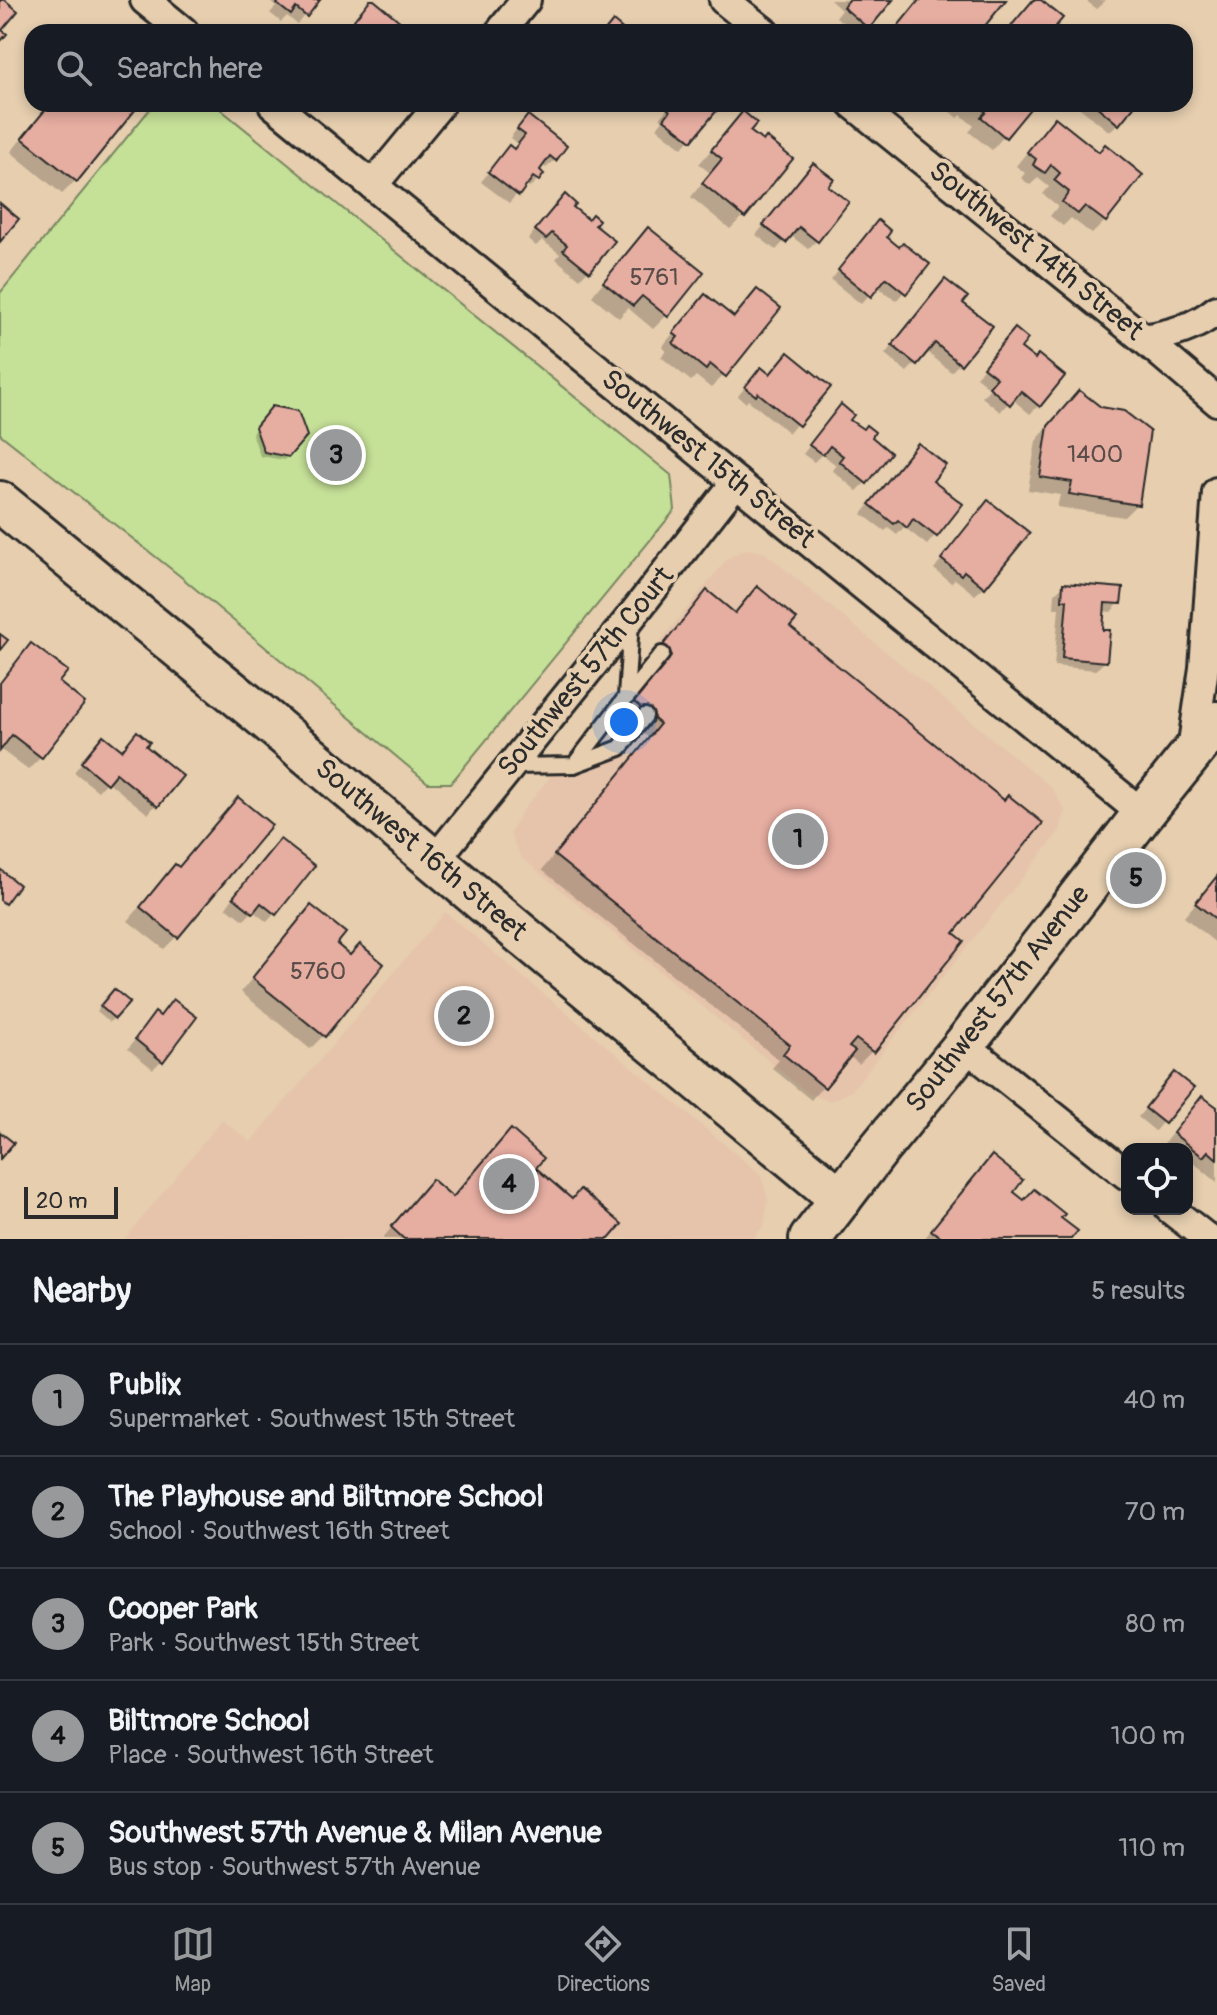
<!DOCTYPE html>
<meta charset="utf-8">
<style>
:root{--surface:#171b24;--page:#242831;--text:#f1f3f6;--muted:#9ea1a6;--line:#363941;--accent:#98999b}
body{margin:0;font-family:Pangolin,sans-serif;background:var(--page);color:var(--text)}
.controls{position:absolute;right:24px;bottom:24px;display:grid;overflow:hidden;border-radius:16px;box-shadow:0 4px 12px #0003}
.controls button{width:72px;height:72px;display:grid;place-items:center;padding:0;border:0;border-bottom:2px solid var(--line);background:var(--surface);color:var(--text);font:40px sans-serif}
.scale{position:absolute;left:24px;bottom:20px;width:94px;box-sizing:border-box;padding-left:8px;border:4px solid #2b2b2b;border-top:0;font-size:22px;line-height:28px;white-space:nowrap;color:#2b2b2b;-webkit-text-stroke:6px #e6ceaf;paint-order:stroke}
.you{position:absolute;left:624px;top:722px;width:28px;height:28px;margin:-20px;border:6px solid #fff;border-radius:50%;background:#1a73e8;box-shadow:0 0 0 12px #1a73e833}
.badge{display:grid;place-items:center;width:52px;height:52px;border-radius:50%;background:var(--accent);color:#111;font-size:26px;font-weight:700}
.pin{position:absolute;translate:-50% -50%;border:4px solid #fff;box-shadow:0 2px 8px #0006}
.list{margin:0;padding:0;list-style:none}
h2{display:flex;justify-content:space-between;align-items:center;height:104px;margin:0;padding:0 32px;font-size:34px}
h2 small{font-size:26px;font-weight:400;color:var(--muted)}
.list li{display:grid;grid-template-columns:52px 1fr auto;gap:24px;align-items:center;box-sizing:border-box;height:112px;padding:0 32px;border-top:2px solid var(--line)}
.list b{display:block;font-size:30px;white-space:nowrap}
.list p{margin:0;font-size:26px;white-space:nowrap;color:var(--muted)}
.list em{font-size:26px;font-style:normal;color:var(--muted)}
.icon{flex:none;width:44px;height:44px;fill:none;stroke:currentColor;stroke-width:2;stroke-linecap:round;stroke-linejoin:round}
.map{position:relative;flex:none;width:1217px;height:1239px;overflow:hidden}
.search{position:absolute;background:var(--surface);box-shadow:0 4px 12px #0003;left:24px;right:24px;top:24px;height:88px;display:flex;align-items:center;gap:20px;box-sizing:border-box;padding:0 28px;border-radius:24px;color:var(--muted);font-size:30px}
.sheet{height:664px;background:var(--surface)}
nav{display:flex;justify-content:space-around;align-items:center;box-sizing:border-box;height:112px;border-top:2px solid var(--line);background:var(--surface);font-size:22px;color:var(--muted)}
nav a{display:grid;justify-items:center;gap:4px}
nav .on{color:var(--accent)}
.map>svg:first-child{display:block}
</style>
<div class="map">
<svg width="1217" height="1239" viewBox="0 0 1217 1239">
<rect width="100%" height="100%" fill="#e6ceaf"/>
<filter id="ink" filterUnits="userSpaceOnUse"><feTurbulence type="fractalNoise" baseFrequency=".0125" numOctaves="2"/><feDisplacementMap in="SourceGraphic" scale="16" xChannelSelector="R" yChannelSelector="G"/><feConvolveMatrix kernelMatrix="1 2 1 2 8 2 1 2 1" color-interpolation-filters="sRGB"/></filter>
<g filter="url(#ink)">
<!-- built -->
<g fill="#e6c4ab">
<path d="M746 549 765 553 1051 787 1065 810 1060 831 851 1091 830 1101 809 1094 522 858 510 834 520 814 728 558Z"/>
<path d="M445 912 760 1174 768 1199 764 1225 753 1239H125L222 1120 251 1142Z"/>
</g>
<!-- green -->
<path fill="#c5e097" stroke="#788661" stroke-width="2" d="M154 104H214L671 475 675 510 451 783H428L180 576 0 434V293Z"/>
<!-- shadow -->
<g fill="#0003">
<path d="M268 0H318L297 24 287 16 281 22 270 13 276 7Z"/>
<path d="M830 0H890L863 32H855L836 17 841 10Z"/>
<path d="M1085 0H1106L1097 9Z"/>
<path d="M364 9 410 32H349L347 30Z"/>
<path d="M49 104H137L75 181 62 194 11 152Z"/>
<path d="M669 104H719L682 148 657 128 663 120 660 117 671 105Z"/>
<path d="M948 104H1031L992 150 969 132 974 126 961 115 958 118 945 108Z"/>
<path d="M1075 104H1134L1110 132Z"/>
<path d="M743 113 748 131 743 216 730 229 691 197 710 173 699 164Z"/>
<path d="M1055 120 1105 221 1092 234 1071 218 1063 226 1050 216 1058 206 1043 194 1049 187 1038 178 1030 185 1021 178 1025 173 1016 166 1042 133Z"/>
<path d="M519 126 555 160 546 168 541 164 537 170 542 174 537 180 529 188 525 185 509 203 481 182 501 156 513 151 518 144 510 138Z"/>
<path d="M805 174 825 187 816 241 808 249 790 235 776 250 756 235Z"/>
<path d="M556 205 570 207 592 225 588 270 580 279 556 259 560 254 542 240 536 246 528 239Z"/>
<path d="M648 229 701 272 666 316 653 329 628 308 619 318 592 296 635 242Z"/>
<path d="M870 232 884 237 899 250 927 264 896 301 877 286 861 304 831 280Z"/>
<path d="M937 290 961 303 959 364 951 372 926 351 907 372 885 354Z"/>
<path d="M757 292 724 375 711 388 696 376 691 381 661 357 666 351 662 347 692 310 705 297 732 319Z"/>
<path d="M1007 340 1018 348 1039 405 1030 414 1012 399 1000 412 982 397 990 388 976 377Z"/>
<path d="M769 376 828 387 789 433 748 400 746 403 738 396 753 378Z"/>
<path d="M1066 405 1137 504 1124 517 1057 507 1060 495 1028 490 1036 441Z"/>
<path d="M268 412 288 455 284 460 260 456 252 433Z"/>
<path d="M833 416 847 420 866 482 857 491 832 470 836 465 822 454 814 462 803 454Z"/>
<path d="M910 454 930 481 960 505 927 545 904 527 897 535 888 528 885 531 862 514Z"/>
<path d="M980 511 984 587 975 595 955 579 951 583 934 569Z"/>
<path d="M1064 585 1119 603 1111 612 1103 611 1101 631 1105 661 1096 670 1054 666 1059 608H1054L1055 593Z"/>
<path d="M707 593 734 614 787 628 1003 802 952 933 872 1051 859 1064 849 1056 811 1100 772 1068 779 1060 542 870 649 738 622 716 659 671 648 663 694 606Z"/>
<path d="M31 645 56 682 83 704 41 757 28 770 0 749V682Z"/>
<path d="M95 746 121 752 143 746 180 776 148 814 107 781 98 791 74 772Z"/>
<path d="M238 799 177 936 164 949 128 921 162 880 178 869Z"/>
<path d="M272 850 275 913 267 922 253 911 244 920 226 907Z"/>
<path d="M1217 878V944L1184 917Z"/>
<path d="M311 908 334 945 323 1036 310 1049 241 992 298 921Z"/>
<path d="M114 992 127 1003 110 1022 97 1011Z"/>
<path d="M147 1023 161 1061 153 1069 128 1049Z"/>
<path d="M1166 1084 1191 1088 1155 1131 1138 1117Z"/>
<path d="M1203 1098 1217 1110V1182L1194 1163 1188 1168 1187 1167V1149H1163L1161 1147 1190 1111Z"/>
<path d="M533 1169 606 1239H382L419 1195 452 1199Z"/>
<path d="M979 1171 1023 1202 1059 1218 1069 1239H924Z"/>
</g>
<!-- building -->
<g fill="#e6ada1" stroke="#2b2b2b" stroke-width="2">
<path d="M0 0H5L18 11 2 30 7 34 0 42Z"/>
<path d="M280 0H320L307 17 296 8 291 15 277 4Z"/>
<path d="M370 0H374L413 32H352L358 25 354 20Z"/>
<path d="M849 0H848H893L869 29 843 7Z"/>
<path d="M919 0H1006L980 32H893Z"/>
<path d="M1033 0H1041L1063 18 1051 32H1006Z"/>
<path d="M613 21 626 32H604Z"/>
<path d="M50 104H140L77 182 22 138Z"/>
<path d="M669 104H722L692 141 664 119 670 111 667 108Z"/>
<path d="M976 104H1034L1006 138 981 117 986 112Z"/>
<path d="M1094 104H1136L1119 125Z"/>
<path d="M743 111 757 123 750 131 763 141 766 137 793 159 745 218 702 183 722 159 711 150Z"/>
<path d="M528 115 567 146 556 161 550 156 540 170 544 174 539 181 533 177 519 196 488 172 509 145 514 149 525 135 517 129Z"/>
<path d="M1055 117 1099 152 1105 144 1143 175 1106 222 1085 206 1078 214 1062 202 1069 192 1054 180 1060 173 1051 165 1045 173 1033 165 1036 159 1027 152Z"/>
<path d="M813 163 834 179 828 186 849 202 818 242 799 227 786 243 763 225Z"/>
<path d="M565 194 576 204 573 207 588 219 592 214 599 220 595 225 615 241 590 272 563 250 567 245 552 233 546 239 535 230Z"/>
<path d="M0 203 19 219 0 242Z"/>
<path d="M878 220 891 231 887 237 899 247 903 243 930 264 906 294 886 278 871 297 838 270Z"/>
<path d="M648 227 704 272 668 317 642 296 633 306 603 282Z"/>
<path d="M945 279 968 297 963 303 993 326 961 365 935 343 917 365 892 345Z"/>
<path d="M757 289 781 308 726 377 710 364 706 370 673 343 678 337 673 333 705 294 734 317Z"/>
<path d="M1015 328 1028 339 1021 348 1035 359 1038 354 1065 376 1040 407 1021 391 1010 405 989 387 997 378 983 367Z"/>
<path d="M788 352 831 387 799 426 758 393 756 396 745 387 761 367 770 374Z"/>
<path d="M1079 390 1101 407 1124 411 1150 431 1139 505 1069 494 1072 482 1040 477 1048 426Z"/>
<path d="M841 404 854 415 850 420 863 429 866 425 875 432 872 437 891 453 867 484 839 461 843 456 830 446 823 455 809 445Z"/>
<path d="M272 406 298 411 307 436 289 457 264 452 255 427Z"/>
<path d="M918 443 946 465 933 481 963 504 937 537 913 519 907 528 898 520 894 524 869 504Z"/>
<path d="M988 500 1030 533 985 588 964 571 961 575 941 559Z"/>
<path d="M1063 583 1123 588 1121 604 1105 603 1103 630H1110L1107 662 1062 658 1067 600H1062Z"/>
<path d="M757 586 797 619 790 627 1004 800 1008 795 1043 823 954 933 964 941 874 1053 856 1039 849 1047 855 1051 825 1088 783 1054 790 1045 554 855 660 724 634 702 670 657 660 649 707 590 735 613Z"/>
<path d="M0 634 8 640 0 650Z"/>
<path d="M31 643 68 671 59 682 85 703 42 758 12 735 0 751V683Z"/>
<path d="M137 731 150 742 146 746 183 776 158 807 116 773 107 784 81 762 103 735 122 750Z"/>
<path d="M238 797 272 825 178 938 140 907 175 864 179 867Z"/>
<path d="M280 839 315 866 276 915 261 903 253 913 233 897Z"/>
<path d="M0 869 19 885 5 904 0 900Z"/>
<path d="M1217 876V920L1195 903Z"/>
<path d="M311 905 346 933 337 944 350 955 360 944 384 964 325 1037 252 978Z"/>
<path d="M114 989 130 1002 115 1019 100 1006Z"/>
<path d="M173 999 197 1017 163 1062 135 1039 155 1012 160 1016Z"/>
<path d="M1174 1072 1194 1088 1165 1124 1145 1108Z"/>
<path d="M1202 1096 1217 1107V1159L1208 1151 1203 1157 1173 1133Z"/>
<path d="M511 1129 544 1158 536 1168 572 1199 580 1189 622 1224 609 1239H404L391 1227 432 1179 453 1197Z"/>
<path d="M0 1132 14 1143 0 1159Z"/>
<path d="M992 1155 1023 1180 1014 1192 1024 1200 1034 1189 1065 1214 1061 1218 1078 1231 1071 1239H943L931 1230Z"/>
</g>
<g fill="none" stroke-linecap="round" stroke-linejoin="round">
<defs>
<g id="lane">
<path d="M627 697 662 654"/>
<path d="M574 765 620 748 645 716"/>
<path d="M512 766 574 765 626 697 631 622"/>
</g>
<g id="street">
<path d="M145 0 184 32"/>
<path d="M724 0 764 32"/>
<path d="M500 32 526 0"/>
<path d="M273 104 1143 814"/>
<path d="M853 104 1144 339 1217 401"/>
<path d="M373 185 440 104"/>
<path d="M1144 339C1171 334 1195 328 1217 310"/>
<path d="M1192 750 1204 668 1217 492"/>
<path d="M435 860 631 617 736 482"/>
<path d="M964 1045 1127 1175"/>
<path d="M1170 1209 1208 1239"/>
</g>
<g id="secondary">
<path d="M0 502 268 721 520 933 841 1199"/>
<path d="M810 1239 879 1149 964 1045 1143 814 1217 722"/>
</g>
</defs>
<!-- lane casing -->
<use href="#lane" stroke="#2b2b2b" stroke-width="20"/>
<!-- street casing -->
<use href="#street" stroke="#2b2b2b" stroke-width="34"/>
<!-- secondary casing -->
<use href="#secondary" stroke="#2b2b2b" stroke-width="46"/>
<!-- lane -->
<use href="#lane" stroke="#e6ceaf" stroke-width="14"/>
<!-- street -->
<use href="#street" stroke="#e6ceaf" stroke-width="28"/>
<!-- secondary -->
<use href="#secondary" stroke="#e6ceaf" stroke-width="40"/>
</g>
</g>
<g text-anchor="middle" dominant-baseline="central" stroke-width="8" stroke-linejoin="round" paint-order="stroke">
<!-- number labels -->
<g font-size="24" fill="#5a4c48">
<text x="654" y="277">5761</text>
<text x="1095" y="454">1400</text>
<text x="318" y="971">5760</text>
</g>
<!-- street labels -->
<g font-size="28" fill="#2b2b2b" stroke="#e6ceaf">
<text transform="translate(1036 251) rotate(39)">Southwest 14th Street</text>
<text transform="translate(708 459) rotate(39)">Southwest 15th Street</text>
<text transform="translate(586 672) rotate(-51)">Southwest 57th Court</text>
<text transform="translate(421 850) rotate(40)">Southwest 16th Street</text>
<text transform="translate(998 999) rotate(-52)">Southwest 57th Avenue</text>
</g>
</g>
</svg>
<div class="controls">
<button><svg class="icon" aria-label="locate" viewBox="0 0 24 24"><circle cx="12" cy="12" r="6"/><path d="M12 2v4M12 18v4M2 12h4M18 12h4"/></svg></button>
</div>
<div class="scale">20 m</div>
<div class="you"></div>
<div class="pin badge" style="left:798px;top:839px">1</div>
<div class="pin badge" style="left:464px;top:1016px">2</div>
<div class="pin badge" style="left:336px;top:455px">3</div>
<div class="pin badge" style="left:509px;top:1184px">4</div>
<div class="pin badge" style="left:1136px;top:878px">5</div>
<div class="search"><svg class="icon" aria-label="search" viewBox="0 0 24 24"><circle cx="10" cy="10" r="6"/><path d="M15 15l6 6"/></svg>Search here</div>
</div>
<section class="sheet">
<h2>Nearby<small>5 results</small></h2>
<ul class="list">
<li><span class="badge">1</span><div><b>Publix</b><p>Supermarket · Southwest 15th Street</p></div><em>40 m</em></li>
<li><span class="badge">2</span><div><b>The Playhouse and Biltmore School</b><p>School · Southwest 16th Street</p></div><em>70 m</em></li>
<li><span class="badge">3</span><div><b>Cooper Park</b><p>Park · Southwest 15th Street</p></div><em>80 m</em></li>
<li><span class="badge">4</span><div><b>Biltmore School</b><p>Place · Southwest 16th Street</p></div><em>100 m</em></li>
<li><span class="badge">5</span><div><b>Southwest 57th Avenue &amp; Milan Avenue</b><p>Bus stop · Southwest 57th Avenue</p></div><em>110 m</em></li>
</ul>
</section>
<nav>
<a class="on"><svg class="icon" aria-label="map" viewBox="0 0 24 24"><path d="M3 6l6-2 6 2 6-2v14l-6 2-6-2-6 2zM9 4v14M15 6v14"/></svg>Map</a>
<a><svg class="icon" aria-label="directions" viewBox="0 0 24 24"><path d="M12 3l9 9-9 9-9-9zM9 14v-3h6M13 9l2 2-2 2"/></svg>Directions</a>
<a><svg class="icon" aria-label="saved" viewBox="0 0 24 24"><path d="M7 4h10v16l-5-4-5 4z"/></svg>Saved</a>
</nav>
